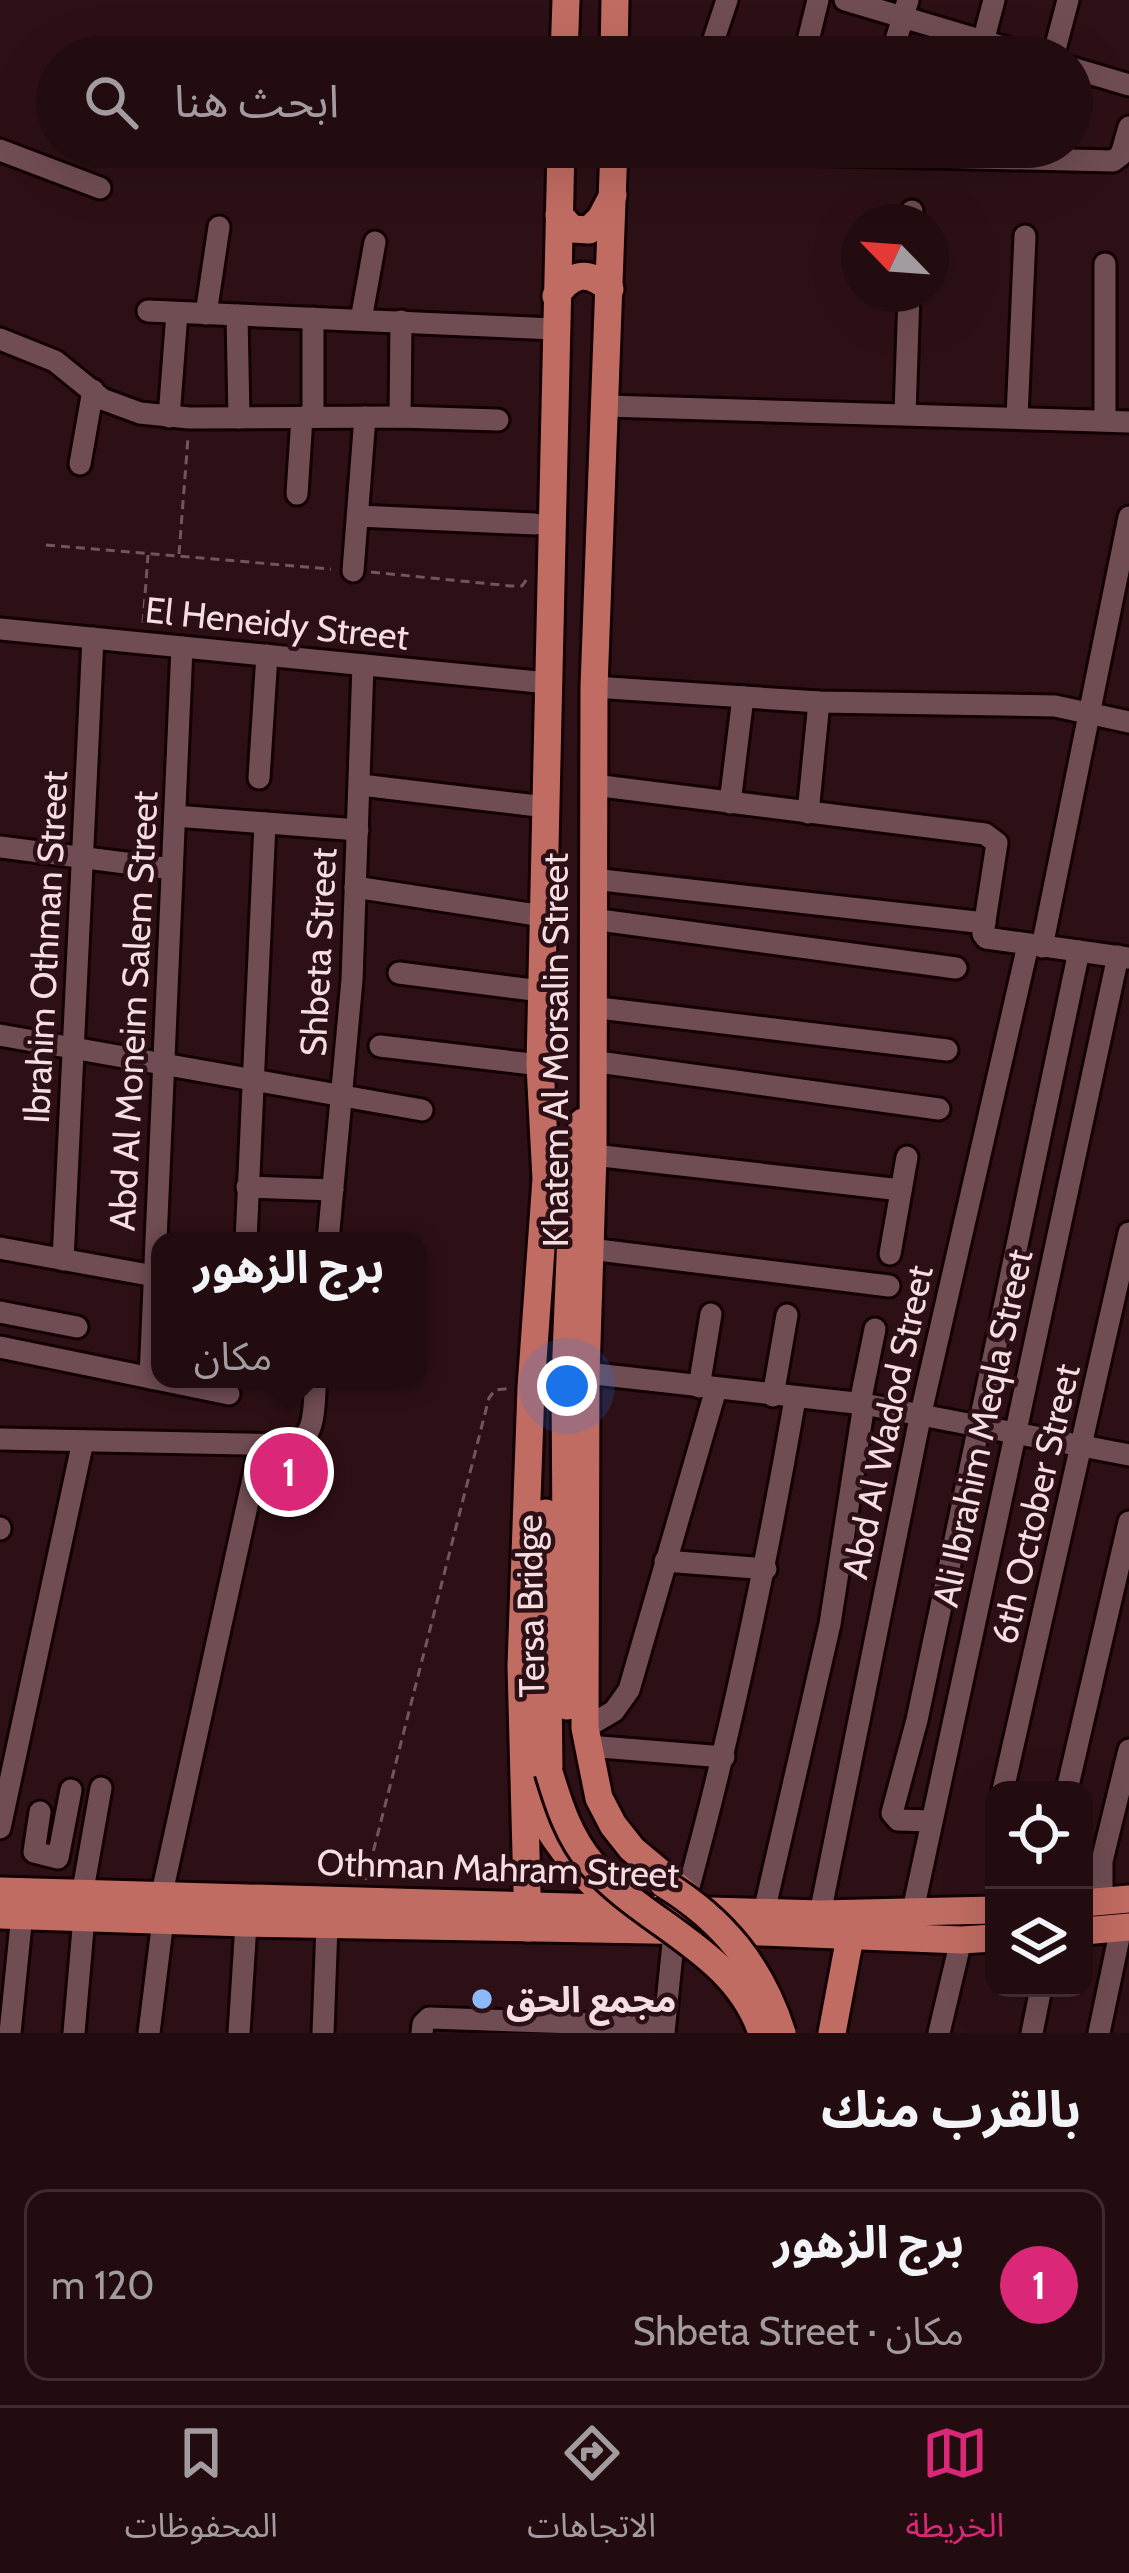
<!DOCTYPE html>
<html lang="ar">
<meta charset="utf-8">
<style>
:root{--surface:#220c10;--page:#2e1a1e;--text:#f1f3f6;--muted:#a29b9f;--line:#3f2c30;--accent:#db2777}
body{margin:0;font-family:Cabin,"Noto Sans Arabic",sans-serif;background:var(--page);color:var(--text);direction:rtl}
.controls{position:absolute;right:36px;bottom:36px;display:grid;overflow:hidden;border-radius:24px;box-shadow:0 12px 48px #0002}
.controls button{width:108px;height:108px;display:grid;place-items:center;padding:0;border:0;border-bottom:3px solid var(--line);background:var(--surface);color:var(--text);font:60px sans-serif}
.compass{position:absolute;left:841px;top:204px;width:108px;height:108px;border-radius:50%;background:var(--surface);box-shadow:0 12px 48px #0002;rotate:295deg}
.you{position:absolute;left:567px;top:1386px;width:42px;height:42px;margin:-30px;border:9px solid #fff;border-radius:50%;background:#1a73e8;box-shadow:0 0 0 18px #1a73e833}
.badge{display:grid;place-items:center;width:78px;height:78px;border-radius:50%;background:var(--accent);color:#fff;font-size:39px;font-weight:700}
.pin{position:absolute;translate:-50% -50%;border:6px solid #fff;box-shadow:0 3px 12px #0006}
.popup{position:absolute;left:151px;top:1232px;width:276px;height:156px;box-sizing:border-box;display:grid;place-content:center;border-radius:24px;background:var(--surface);filter:drop-shadow(0 3px 9px #0005);font-size:39px;white-space:nowrap;color:var(--muted)}
.popup b{font-size:45px;color:var(--text)}
.popup::after{content:'';position:absolute;left:50%;top:100%;margin-left:-24px;border:24px solid transparent;border-top-color:var(--surface)}
.list{margin:0;padding:0;list-style:none}
h2{display:flex;justify-content:space-between;align-items:center;height:156px;margin:0;padding:0 48px;font-size:51px}
h2 small{font-size:39px;font-weight:400;color:var(--muted)}
.list li{display:grid;grid-template-columns:78px 1fr auto;gap:36px;align-items:center;box-sizing:border-box;height:192px;margin:0 24px 24px;padding:0 24px;border:3px solid var(--line);border-radius:24px}
.list b{display:block;font-size:45px;white-space:nowrap}
.list p{margin:0;font-size:39px;white-space:nowrap;color:var(--muted)}
.list em{font-size:39px;font-style:normal;color:var(--muted)}
.icon{flex:none;width:66px;height:66px;fill:none;stroke:currentColor;stroke-width:2;stroke-linecap:round;stroke-linejoin:round}
.map{position:relative;flex:none;width:1129px;height:2033px;overflow:hidden;direction:ltr}
.search{position:absolute;background:var(--surface);box-shadow:0 12px 48px #0002;left:36px;right:36px;top:36px;height:132px;display:flex;align-items:center;gap:30px;box-sizing:border-box;padding:0 42px;border-radius:66px;color:var(--muted);font-size:45px}
.sheet{height:372px;background:var(--surface)}
nav{display:flex;justify-content:space-around;align-items:center;box-sizing:border-box;height:168px;border-top:3px solid var(--line);background:var(--surface);font-size:33px;color:var(--muted)}
nav a{display:grid;justify-items:center;gap:6px}
nav .on{color:var(--accent)}
.map>svg:first-child{display:block}
</style>
<div class="map">
<svg width="1129" height="2033" viewBox="0 0 1129 2033">
<defs>
<pattern id="building-back-hatch" width="6" height="6" patternUnits="userSpaceOnUse" patternTransform="scale(3)"><rect width="6" height="6" fill="#4b0a34"/><path d="M-1 5l2 2M0 0l6 6M5-1l2 2" fill="none" stroke="#662d51"/></pattern>
</defs>
<rect width="100%" height="100%" fill="#2d1016"/>
<!-- building -->
<path fill="url(#building-back-hatch)" stroke="#624454" stroke-width="3" d="M265 1449 323 1455 312 1502 255 1489Z"/>
<g fill="none" stroke-linecap="round" stroke-linejoin="round">
<defs>
<g id="minor">
<path d="M845 0 1037 57"/>
<path d="M708 57 727 0"/>
<path d="M804 57 818 0"/>
<path d="M891 57 908 0"/>
<path d="M979 57 994 0"/>
<path d="M1053 57 1068 0"/>
<path d="M1072 68 1129 85"/>
<path d="M0 150 100 188"/>
<path d="M613 150 1113 161 1121 155 1129 127"/>
<path d="M912 222V211"/>
<path d="M1105 264V420"/>
<path d="M148 311 555 329"/>
<path d="M206 314 219 227"/>
<path d="M237 315 239 418"/>
<path d="M361 320 375 242"/>
<path d="M0 339 55 361 102 399 140 413 189 418 400 417 498 420"/>
<path d="M606 406 1129 422"/>
<path d="M905 414 909 294"/>
<path d="M169 417 177 313"/>
<path d="M313 417V318"/>
<path d="M400 417 401 321"/>
<path d="M1017 417 1025 236"/>
<path d="M80 464 93 390"/>
<path d="M297 494 302 417"/>
<path d="M358 516 535 524"/>
<path d="M353 571 365 417"/>
<path d="M0 629 548 683"/>
<path d="M594 687 819 702 1055 706 1129 722"/>
<path d="M259 778 267 655"/>
<path d="M361 785 546 807"/>
<path d="M594 785 985 834 997 843 983 934 986 938 1128 958"/>
<path d="M730 803 743 697"/>
<path d="M808 813 819 702"/>
<path d="M175 816 358 830"/>
<path d="M0 847 172 869"/>
<path d="M593 879 985 923"/>
<path d="M355 887 543 916"/>
<path d="M592 919 956 968"/>
<path d="M1042 947 1129 517"/>
<path d="M399 973 541 991"/>
<path d="M591 1007 947 1050"/>
<path d="M0 1035 422 1110"/>
<path d="M380 1046 540 1065"/>
<path d="M591 1061 939 1109"/>
<path d="M593 1155 901 1190"/>
<path d="M247 1187 333 1190"/>
<path d="M246 1241 265 823"/>
<path d="M328 1241 352 980 363 665"/>
<path d="M0 1248 160 1277"/>
<path d="M590 1249 889 1286"/>
<path d="M890 1254 907 1157"/>
<path d="M63 1260 93 638"/>
<path d="M0 1312 77 1327"/>
<path d="M0 1347 229 1394"/>
<path d="M586 1373 864 1404 1129 1455"/>
<path d="M150 1378 182 647"/>
<path d="M699 1387 711 1314"/>
<path d="M773 1396 787 1315"/>
<path d="M860 1403 875 1329"/>
<path d="M0 1439 294 1445C318 1434 313 1403 316 1379"/>
<path d="M0 1528V1529"/>
<path d="M665 1561 766 1569"/>
<path d="M585 1728 614 1711 629 1690 716 1389"/>
<path d="M588 1746 724 1757"/>
<path d="M1003 1790 1129 1233"/>
<path d="M1067 1790 1129 1522"/>
<path d="M40 1812 34 1852 58 1858 71 1790"/>
<path d="M932 1821 898 1820 892 1813 917 1720 1079 951"/>
<path d="M0 1828 83 1441"/>
<path d="M83 1890 101 1788"/>
<path d="M162 1893 260 1447"/>
<path d="M687 1894C732 1730 766 1566 795 1399"/>
<path d="M1102 1901V1861L1129 1750"/>
<path d="M764 1912 830 1624 864 1404"/>
<path d="M820 1914 921 1413 1028 945"/>
<path d="M912 1915 1118 956"/>
<path d="M10 2033 22 1914"/>
<path d="M74 2033 84 1917"/>
<path d="M149 2033 163 1920"/>
<path d="M239 2033 247 1908"/>
<path d="M323 2033 327 1925"/>
<path d="M422 2033 423 2024 429 2018 664 2026"/>
<path d="M664 2033 673 1943"/>
<path d="M939 2033 961 1940"/>
<path d="M1032 2033 1041 1988"/>
<path d="M1099 2033 1121 1928"/>
</g>
<g id="major">
<path d="M564 57 566 0"/>
<path d="M614 57 615 0"/>
<path d="M614 147 594 687 593 1155 586 1373 585 1728 599 1798 613 1825 632 1849 687 1895"/>
<path d="M559 215 572 229 589 230 601 218 613 195"/>
<path d="M556 296C572 272 588 270 610 289"/>
<path d="M546 1513 549 1772"/>
<path d="M567 1706 565 1379 574 1162 583 1122"/>
<path d="M528 1795C554 1840 579 1876 621 1908"/>
<path d="M0 1891 820 1914 994 1910"/>
<path d="M1084 1903 1129 1899"/>
<path d="M0 1915 246 1923 763 1932 961 1940 994 1938"/>
<path d="M528 1928 521 1666 531 1388 546 1179 540 1065 561 147"/>
<path d="M1084 1931 1129 1927"/>
<path d="M832 2033 850 1937"/>
</g>
</defs>
<!-- minor casing -->
<use href="#minor" stroke="#130003" stroke-width="27"/>
<!-- major casing -->
<use href="#major" stroke="#130003" stroke-width="33"/>
<!-- path -->
<g stroke="#71565b" stroke-width="3" stroke-dasharray="9 6" stroke-linecap="butt">
<path d="M46 545 331 569"/>
<path d="M179 554 188 438"/>
<path d="M371 572 511 586H522L529 576"/>
<path d="M143 623 148 555"/>
<path d="M366 1880 489 1398 495 1390 512 1388"/>
</g>
<!-- minor -->
<use href="#minor" stroke="#704d53" stroke-width="21"/>
<!-- major -->
<use href="#major" stroke="#c16c62" stroke-width="27"/>
<defs>
<g id="major-bridge">
<path d="M549 1772C559 1805 569 1837 592 1864 645 1925 735 1951 762 2033"/>
<path d="M664 1884C723 1920 761 1967 782 2033"/>
</g>
</defs>
<!-- major-bridge casing -->
<use href="#major-bridge" stroke="#130003" stroke-width="33" stroke-linecap="butt"/>
<!-- major-bridge -->
<use href="#major-bridge" stroke="#c16c62" stroke-width="27"/>
</g>
<!-- markers -->
<circle fill="#8bb9fc" stroke="#2d1016" stroke-width="4.5" cx="482" cy="1999" r="12"/>
<g text-anchor="middle" dominant-baseline="central" stroke-width="9" stroke-linejoin="round" paint-order="stroke">
<!-- street labels -->
<g font-size="36" fill="#f4dee1" stroke="#2d1016">
<text transform="translate(277 623) rotate(6)">El Heneidy Street</text>
<text transform="translate(45 947) rotate(-87)">Ibrahim Othman Street</text>
<text transform="translate(318 952) rotate(-87)">Shbeta Street</text>
<text transform="translate(133 1011) rotate(-87)">Abd Al Moneim Salem Street</text>
<text transform="translate(555 1050) rotate(-90)">Khatem Al Morsalin Street</text>
<text transform="translate(887 1422) rotate(-78)">Abd Al Wadod Street</text>
<text transform="translate(982 1428) rotate(-78)">Ali Ibrahim Meqla Street</text>
<text transform="translate(1035 1504) rotate(-77)">6th October Street</text>
<text transform="translate(530 1606) rotate(-91)">Tersa Bridge</text>
<text transform="translate(498 1868) rotate(2)">Othman Mahram Street</text>
</g>
<!-- poi labels -->
<g font-size="36" font-weight="bold" fill="#f4dee1" stroke="#2d1016" text-anchor="start">
<text x="506" y="1999">مجمع الحق</text>
</g>
</g>
</svg>
<div class="controls">
<button><svg class="icon" aria-label="locate" viewBox="0 0 24 24"><circle cx="12" cy="12" r="6"/><path d="M12 2v4M12 18v4M2 12h4M18 12h4"/></svg></button>
<button><svg class="icon" aria-label="layers" viewBox="0 0 24 24"><path d="M12 4l9 5-9 5-9-5zM3 14l9 5 9-5"/></svg></button>
</div>
<svg class="compass" viewBox="-18 -18 36 36"><path d="M0-13l5 13h-10z" fill="#e53935"/><path d="M0 13l5-13h-10z" fill="#a29b9f"/></svg>
<div class="you"></div>
<div class="pin badge" style="left:289px;top:1472px">1</div>
<div class="popup"><b>برج الزهور</b>مكان</div>
<div class="search"><svg class="icon" aria-label="search" viewBox="0 0 24 24"><circle cx="10" cy="10" r="6"/><path d="M15 15l6 6"/></svg>ابحث هنا</div>
</div>
<section class="sheet">
<h2>بالقرب منك<small></small></h2>
<ul class="list">
<li><span class="badge">1</span><div><b>برج الزهور</b><p>مكان · Shbeta Street</p></div><em>120 m</em></li>
</ul>
</section>
<nav>
<a class="on"><svg class="icon" aria-label="map" viewBox="0 0 24 24"><path d="M3 6l6-2 6 2 6-2v14l-6 2-6-2-6 2zM9 4v14M15 6v14"/></svg>الخريطة</a>
<a><svg class="icon" aria-label="directions" viewBox="0 0 24 24"><path d="M12 3l9 9-9 9-9-9zM9 14v-3h6M13 9l2 2-2 2"/></svg>الاتجاهات</a>
<a><svg class="icon" aria-label="saved" viewBox="0 0 24 24"><path d="M7 4h10v16l-5-4-5 4z"/></svg>المحفوظات</a>
</nav>
